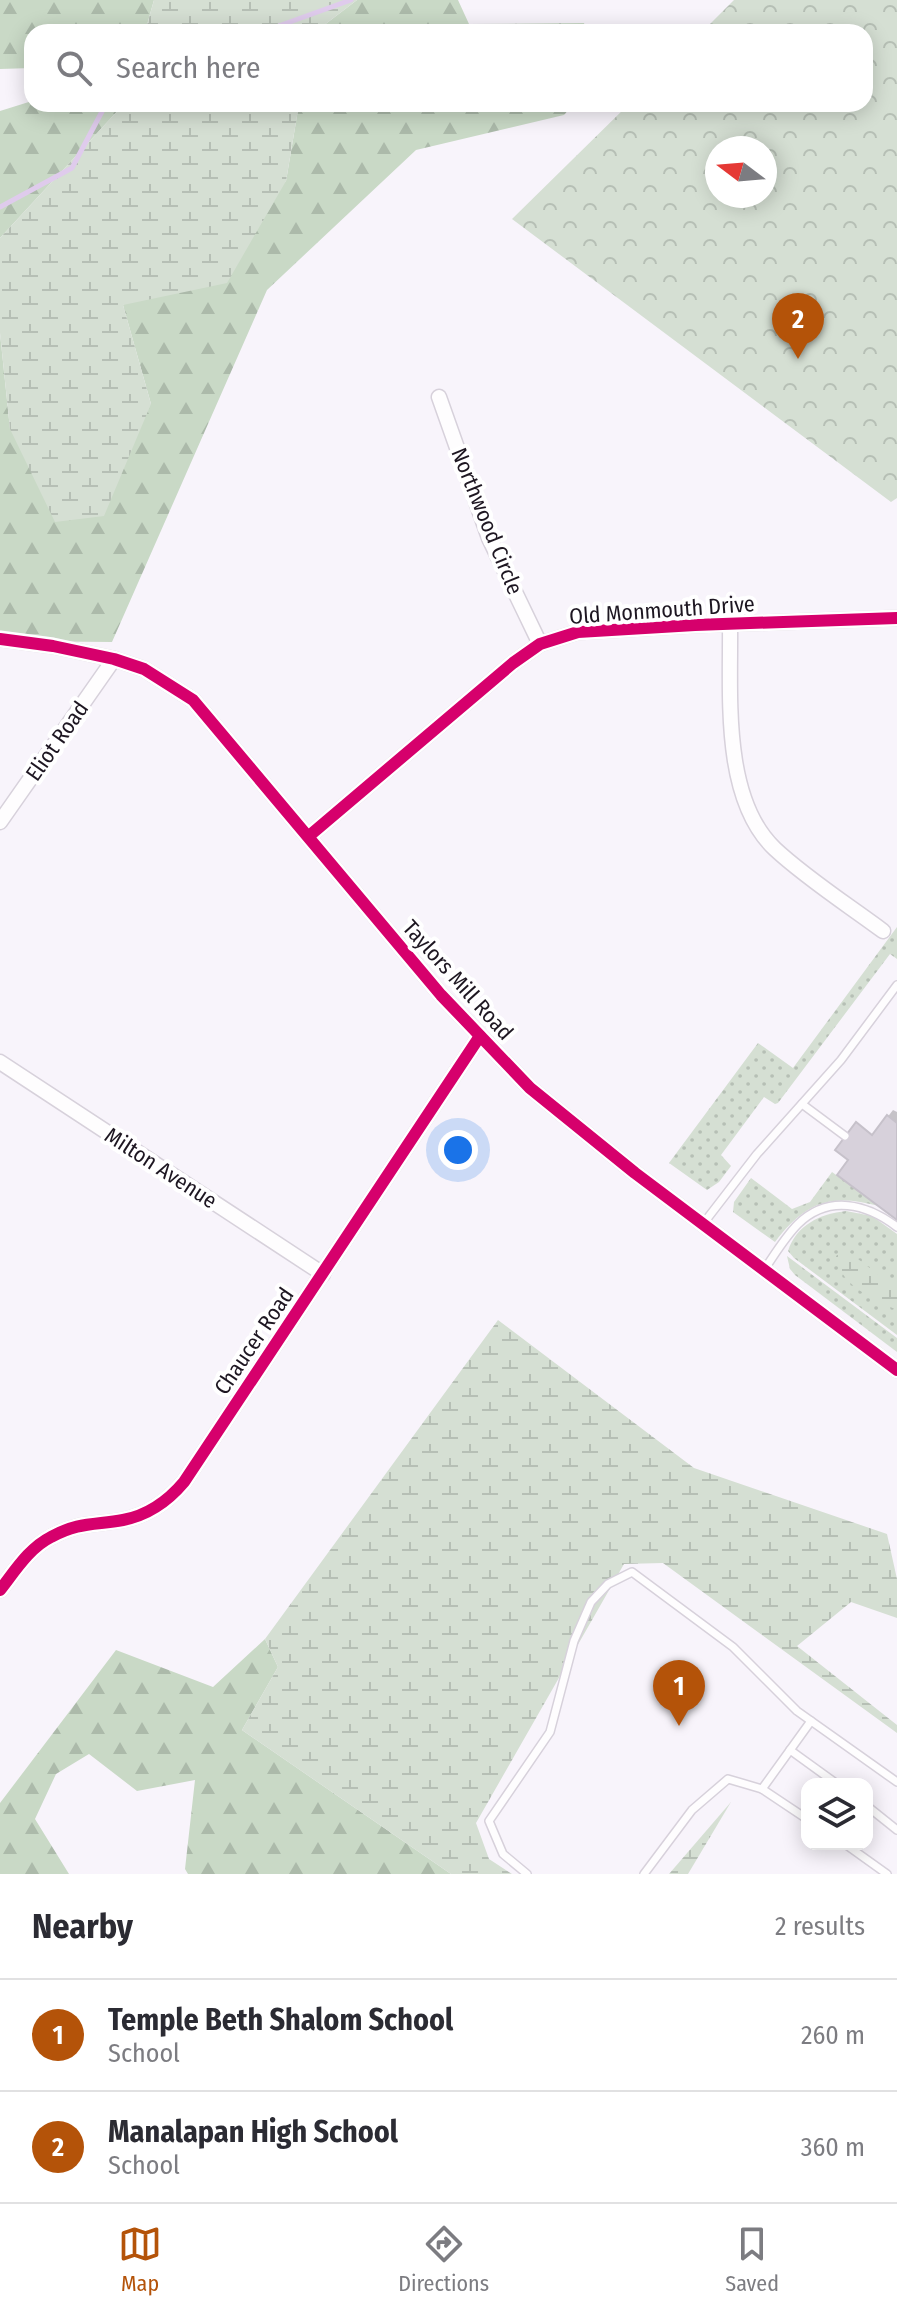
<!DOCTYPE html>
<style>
:root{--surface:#fff;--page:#f7f7f7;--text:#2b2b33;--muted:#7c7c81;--line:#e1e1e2;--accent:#b45309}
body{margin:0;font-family:"Fira Sans Condensed",sans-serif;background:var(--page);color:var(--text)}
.controls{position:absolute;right:24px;bottom:24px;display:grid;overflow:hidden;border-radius:16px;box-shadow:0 4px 20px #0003}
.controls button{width:72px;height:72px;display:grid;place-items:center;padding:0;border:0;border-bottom:2px solid var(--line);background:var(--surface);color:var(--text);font:40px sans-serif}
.compass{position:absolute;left:705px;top:136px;width:72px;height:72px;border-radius:50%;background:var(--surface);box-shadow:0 4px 20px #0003;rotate:286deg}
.you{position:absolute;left:458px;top:1150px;width:28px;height:28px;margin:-20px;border:6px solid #fff;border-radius:50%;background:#1a73e8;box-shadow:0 0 0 12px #1a73e833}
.badge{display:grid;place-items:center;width:52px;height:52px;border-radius:50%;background:var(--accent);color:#fff;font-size:26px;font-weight:700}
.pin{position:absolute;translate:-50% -66px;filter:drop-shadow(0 2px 4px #0008)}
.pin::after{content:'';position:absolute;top:42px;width:28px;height:24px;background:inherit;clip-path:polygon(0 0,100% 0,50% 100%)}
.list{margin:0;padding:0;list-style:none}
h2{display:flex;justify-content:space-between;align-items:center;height:104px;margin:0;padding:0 32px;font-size:34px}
h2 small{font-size:26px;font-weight:400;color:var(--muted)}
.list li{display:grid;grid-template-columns:52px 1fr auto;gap:24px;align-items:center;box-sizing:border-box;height:112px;padding:0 32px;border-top:2px solid var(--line)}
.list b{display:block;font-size:30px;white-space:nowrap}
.list p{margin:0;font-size:26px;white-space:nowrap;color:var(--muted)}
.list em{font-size:26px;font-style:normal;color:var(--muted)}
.icon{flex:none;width:44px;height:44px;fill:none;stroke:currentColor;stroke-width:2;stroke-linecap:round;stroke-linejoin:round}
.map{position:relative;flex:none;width:897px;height:1874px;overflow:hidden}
.search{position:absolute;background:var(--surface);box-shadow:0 4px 20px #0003;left:24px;right:24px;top:24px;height:88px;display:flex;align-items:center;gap:20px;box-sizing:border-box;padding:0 28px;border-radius:24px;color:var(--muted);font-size:30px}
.sheet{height:328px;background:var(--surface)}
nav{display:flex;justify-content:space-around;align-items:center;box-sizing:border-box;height:112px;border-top:2px solid var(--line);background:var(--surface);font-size:22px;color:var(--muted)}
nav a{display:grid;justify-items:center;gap:4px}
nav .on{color:var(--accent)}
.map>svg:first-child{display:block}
</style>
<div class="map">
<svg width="897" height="1874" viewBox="0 0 897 1874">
<defs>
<pattern id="grass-dots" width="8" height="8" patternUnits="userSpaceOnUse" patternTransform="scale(2)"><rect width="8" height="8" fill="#d5dfd3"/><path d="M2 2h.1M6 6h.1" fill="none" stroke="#b6bfb5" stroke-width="1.8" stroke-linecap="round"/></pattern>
<pattern id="forest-firs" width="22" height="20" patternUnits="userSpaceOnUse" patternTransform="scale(2)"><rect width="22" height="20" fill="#c9d9c6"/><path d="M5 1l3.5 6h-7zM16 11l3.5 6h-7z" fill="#acbaaa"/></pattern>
<pattern id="wetland-marsh" width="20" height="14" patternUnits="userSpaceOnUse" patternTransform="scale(2)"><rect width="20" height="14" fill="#d5dfd3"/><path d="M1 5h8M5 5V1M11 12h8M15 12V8" fill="none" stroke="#b6bfb5"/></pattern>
<pattern id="park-crowns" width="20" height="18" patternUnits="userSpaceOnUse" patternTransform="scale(2)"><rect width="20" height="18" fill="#d5dfd3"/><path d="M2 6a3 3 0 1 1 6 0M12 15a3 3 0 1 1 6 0" fill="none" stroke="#b6bfb5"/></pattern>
</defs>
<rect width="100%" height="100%" fill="#f8f4fb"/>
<!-- grass -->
<g fill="url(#grass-dots)">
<path d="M897 927V959L890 954 778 1103 775 1104 764 1097 721 1155 731 1166 719 1182 707 1190 669 1163 758 1043 793 1068Z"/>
<path d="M832 1172 879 1206C831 1193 805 1202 775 1242L733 1212 734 1202 751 1178 792 1209 810 1202Z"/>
<path d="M846 1211 872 1216 897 1234V1335L794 1258 788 1251C796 1225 820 1214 846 1211Z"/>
<path d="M787 1256 897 1338V1352L795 1275 790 1269Z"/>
</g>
<!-- forest -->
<g fill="url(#forest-firs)">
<path d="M0 0H154L145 32H32V68L0 69Z"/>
<path d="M357 0H458L469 24 584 23 587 32H315Z"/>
<path d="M32 101V104H124L0 238V111Z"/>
<path d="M299 104H574L564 115 416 150 267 290 112 642 0 641V333L10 429 151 404 123 305 286 181Z"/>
<path d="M265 1639 278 1667 242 1730 451 1874H188L185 1869 195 1780 137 1791 89 1754 56 1774 35 1819 69 1874H0V1803L116 1650 213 1687Z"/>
</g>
<!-- wetland -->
<g fill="url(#wetland-marsh)">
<path d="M154 0H357L315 32H145Z"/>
<path d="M124 104H299L286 181 227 283 123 305 151 404 104 516 55 522 10 429 0 333V238Z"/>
<path d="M845 1249 897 1289V1310C873 1299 839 1285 836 1256Z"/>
<path d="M498 1320 694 1468 887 1534 897 1579V1618L851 1602 797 1646 897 1725V1733L663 1563 624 1564 476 1823 489 1859 512 1874H451L242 1730 278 1667 265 1639Z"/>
<path d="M731 1802 688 1874H669Z"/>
</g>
<!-- park -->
<path fill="url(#park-crowns)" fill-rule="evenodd" d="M734 0H897V498L891 502 512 219 629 104H865V32H702ZM717 148H765V196H717Z"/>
<!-- shadow -->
<path fill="#0003" d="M893 1110 897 1112V1217L873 1136Z"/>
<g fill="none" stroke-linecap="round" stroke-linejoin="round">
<!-- stream -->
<g stroke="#dfcbec" stroke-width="5">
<path d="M262 32 351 0"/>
<path d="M0 207 72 168 106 104"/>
</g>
</g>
<!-- building -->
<path fill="#d7d1db" stroke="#c6c1ca" stroke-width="2" d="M887 1115 897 1123V1220L837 1175 848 1160 835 1150 856 1122 872 1135Z"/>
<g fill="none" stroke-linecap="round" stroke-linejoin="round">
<defs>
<g id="service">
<path d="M802 1104 845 1136"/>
<path d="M703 1224 757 1154 841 1060 897 985"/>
<path d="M764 1270C775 1254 785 1237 798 1224 829 1194 867 1204 897 1227"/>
<path d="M790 1750 837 1784"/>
<path d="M762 1789 811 1721"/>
<path d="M867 1806 897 1830"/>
<path d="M845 1844 887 1874"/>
<path d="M527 1874 503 1854 489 1821 550 1732 574 1641 591 1602 608 1584 632 1572 733 1647 797 1711 897 1782"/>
<path d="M644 1874 692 1810 728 1779 762 1789 807 1819"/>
</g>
<g id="minor">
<path d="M439 397 489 538 540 644"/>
<path d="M730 624C731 692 721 798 775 849 806 878 848 905 883 931"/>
<path d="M0 639 53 646 114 659 144 669 193 700 441 995 530 1088 635 1173 897 1370"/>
<path d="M0 822 114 659"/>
<path d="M309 836 513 663 540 644 578 632 695 625 897 618"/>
<path d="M0 1062 323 1274"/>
<path d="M0 1590C15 1571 29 1548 51 1537 78 1522 95 1525 123 1520 149 1515 168 1501 184 1482L480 1036"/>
</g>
</defs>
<!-- service casing -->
<use href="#service" stroke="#d7d1db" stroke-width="10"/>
<!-- minor casing -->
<use href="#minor" stroke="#d7d1db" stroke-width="17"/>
<!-- service -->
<use href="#service" stroke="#fefdfe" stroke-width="7"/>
<!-- minor -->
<use href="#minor" stroke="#fefdfe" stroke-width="14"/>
<defs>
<g id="cycleway">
<path d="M0 639 53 646 114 659 144 669 193 700 441 995 530 1088 635 1173 897 1370"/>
<path d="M309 836 513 663 540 644 578 632 695 625 897 618"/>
<path d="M0 1590C15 1571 29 1548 51 1537 78 1522 95 1525 123 1520 149 1515 168 1501 184 1482L480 1036"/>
</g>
</defs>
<!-- cycleway casing -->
<use href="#cycleway" stroke="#fff" stroke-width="17"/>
<!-- cycleway -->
<use href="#cycleway" stroke="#d6006c" stroke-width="12"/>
</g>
<g text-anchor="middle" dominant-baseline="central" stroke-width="8" stroke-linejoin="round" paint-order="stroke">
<!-- street labels -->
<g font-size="22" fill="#1d1621" stroke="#fff">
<text transform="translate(487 521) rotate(68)">Northwood Circle</text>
<text transform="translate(662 610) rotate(-4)">Old Monmouth Drive</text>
<text transform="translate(57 741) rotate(-55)">Eliot Road</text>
<text transform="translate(458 980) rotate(48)">Taylors Mill Road</text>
<text transform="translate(161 1168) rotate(33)">Milton Avenue</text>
<text transform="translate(254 1341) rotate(-56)">Chaucer Road</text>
</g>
</g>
</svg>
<div class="controls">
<button><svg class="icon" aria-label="layers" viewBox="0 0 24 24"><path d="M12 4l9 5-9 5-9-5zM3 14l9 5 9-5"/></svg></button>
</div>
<svg class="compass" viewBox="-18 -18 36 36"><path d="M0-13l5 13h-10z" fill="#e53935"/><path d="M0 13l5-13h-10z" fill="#7c7c81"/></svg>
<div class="you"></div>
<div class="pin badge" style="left:679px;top:1726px">1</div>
<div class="pin badge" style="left:798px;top:359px">2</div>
<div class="search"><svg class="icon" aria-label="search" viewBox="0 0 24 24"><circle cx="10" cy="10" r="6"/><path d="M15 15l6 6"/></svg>Search here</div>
</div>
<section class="sheet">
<h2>Nearby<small>2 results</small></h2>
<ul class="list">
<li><span class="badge">1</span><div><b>Temple Beth Shalom School</b><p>School</p></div><em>260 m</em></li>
<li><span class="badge">2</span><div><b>Manalapan High School</b><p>School</p></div><em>360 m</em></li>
</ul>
</section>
<nav>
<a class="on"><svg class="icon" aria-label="map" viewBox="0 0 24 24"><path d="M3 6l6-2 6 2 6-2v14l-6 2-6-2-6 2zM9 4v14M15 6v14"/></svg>Map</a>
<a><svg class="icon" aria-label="directions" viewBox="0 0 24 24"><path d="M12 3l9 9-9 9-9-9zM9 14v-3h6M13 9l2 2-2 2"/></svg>Directions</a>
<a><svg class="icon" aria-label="saved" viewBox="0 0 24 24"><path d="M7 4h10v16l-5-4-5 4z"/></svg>Saved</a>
</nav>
